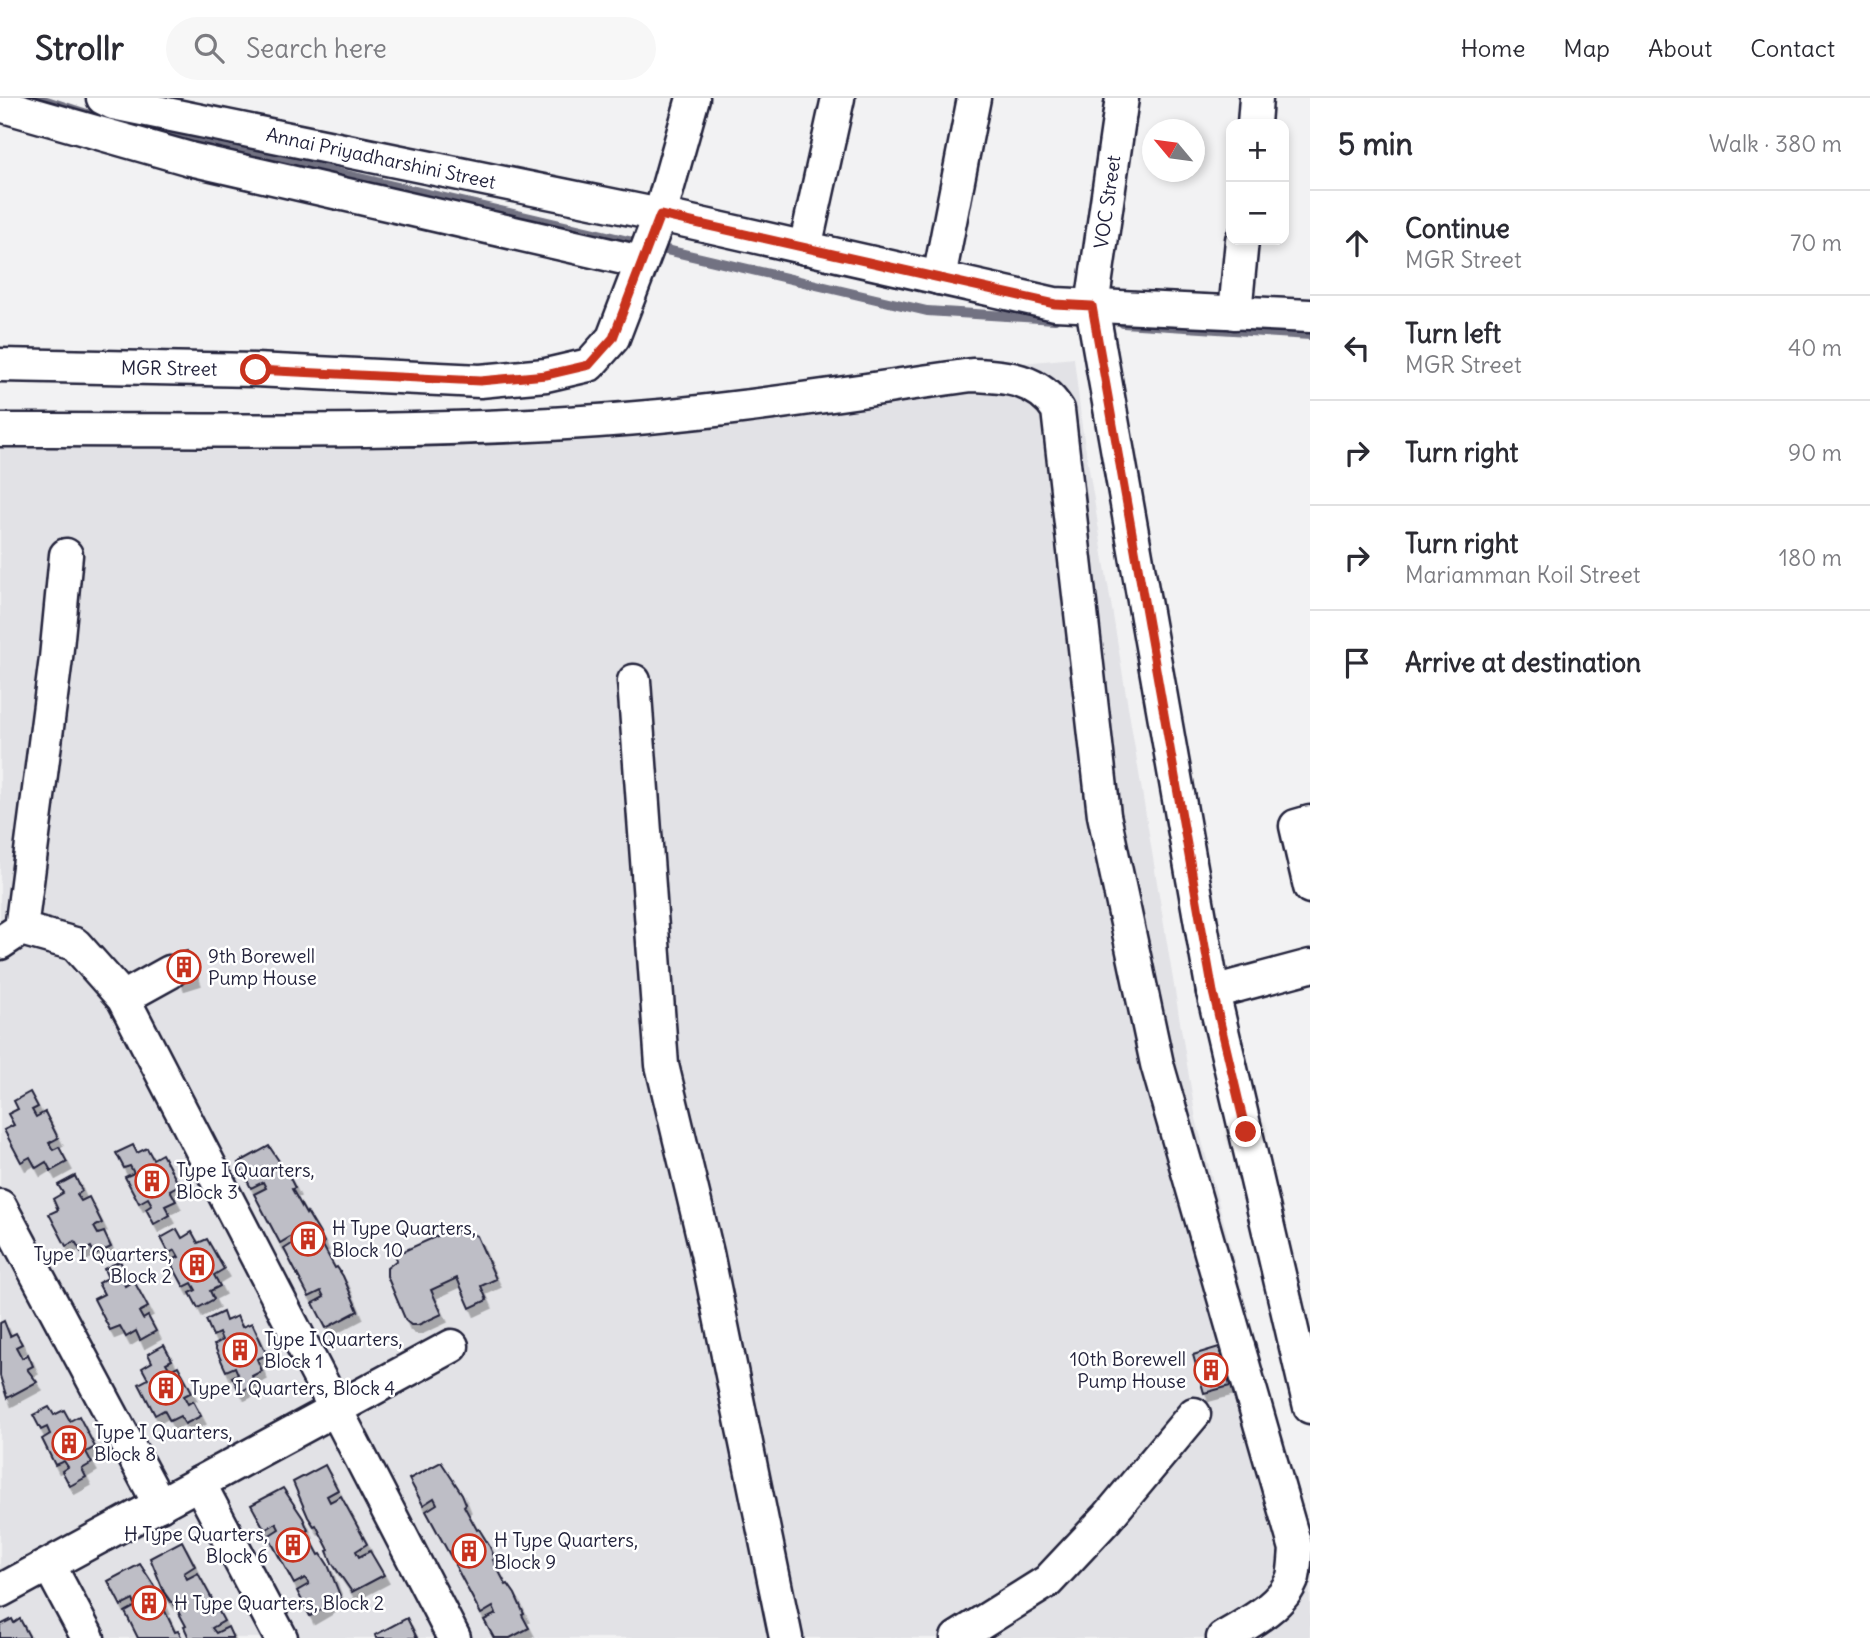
<!DOCTYPE html>
<meta charset="utf-8">
<style>
:root{--surface:#fff;--page:#f7f7f7;--text:#2b2b33;--muted:#7c7c81;--line:#e1e1e2}
body{margin:0;font-family:Delius,sans-serif;background:var(--page);color:var(--text)}
.controls{position:absolute;right:21px;top:21px;display:grid;overflow:hidden;border-radius:14px;box-shadow:0 4px 10px #0003}
.controls button{width:63px;height:63px;display:grid;place-items:center;padding:0;border:0;border-bottom:2px solid var(--line);background:var(--surface);color:var(--text);font:35px sans-serif}
.compass{position:absolute;left:1142px;top:21px;width:63px;height:63px;border-radius:50%;background:var(--surface);box-shadow:0 4px 10px #0003;rotate:299deg}
.stop{position:absolute;width:21px;height:21px;margin:-16px;border:5px solid #c8321e;border-radius:50%;background:#fff}
.stop.end{background:#c8321e;border-color:#fff;box-shadow:0 2px 7px #0008}
.list{margin:0;padding:0;list-style:none}
h2{display:flex;justify-content:space-between;align-items:center;height:91px;margin:0;padding:0 28px;font-size:30px}
h2 small{font-size:23px;font-weight:400;color:var(--muted)}
.list li{display:grid;grid-template-columns:46px 1fr auto;gap:21px;align-items:center;box-sizing:border-box;height:105px;padding:0 28px;border-top:2px solid var(--line)}
.list b{display:block;font-size:26px;white-space:nowrap}
.list p{margin:0;font-size:23px;white-space:nowrap;color:var(--muted)}
.list em{font-size:23px;font-style:normal;color:var(--muted)}
.icon{flex:none;width:38px;height:38px;fill:none;stroke:currentColor;stroke-width:2;stroke-linecap:round;stroke-linejoin:round}
.map{position:relative;flex:none;width:1310px;height:1540px;overflow:hidden}
header{display:flex;align-items:center;gap:42px;box-sizing:border-box;height:98px;padding:0 35px;background:var(--surface);border-bottom:2px solid var(--line)}
header strong{font-size:33px}
nav{display:flex;gap:38px;margin-inline-start:auto;font-size:24px}
.search{width:490px;height:63px;background:var(--page);display:flex;align-items:center;gap:18px;box-sizing:border-box;padding:0 24px;border-radius:38px;color:var(--muted);font-size:26px}
main{display:flex}
aside{flex:1;background:var(--surface)}
.map>svg:first-child{display:block}
</style>
<header>
<strong>Strollr</strong>
<div class="search"><svg class="icon" aria-label="search" viewBox="0 0 24 24"><circle cx="10" cy="10" r="6"/><path d="M15 15l6 6"/></svg>Search here</div>
<nav><a>Home</a><a>Map</a><a>About</a><a>Contact</a></nav>
</header>
<main>
<div class="map">
<svg width="1310" height="1540" viewBox="0 0 1310 1540">
<defs>
<filter id="shadow"><feDropShadow dx="4.5" dy="8" stdDeviation="0" flood-color="#0004"/></filter>
</defs>
<rect width="100%" height="100%" fill="#f2f2f3"/>
<filter id="ink" filterUnits="userSpaceOnUse"><feTurbulence type="fractalNoise" baseFrequency=".0143" numOctaves="2"/><feDisplacementMap in="SourceGraphic" scale="14" xChannelSelector="R" yChannelSelector="G"/><feConvolveMatrix kernelMatrix="1 2 1 2 8 2 1 2 1" color-interpolation-filters="sRGB"/></filter>
<g filter="url(#ink)">
<!-- built -->
<path fill="#e2e2e6" d="M1074 260 1082 329 1196 1021 1310 1444V1540H0V314L511 316Z"/>
<g fill="none" stroke-linecap="round" stroke-linejoin="round">
<!-- stream -->
<g stroke="#727282" stroke-width="10">
<path d="M37 0 90 17 927 213 1055 221"/>
<path d="M1123 225 1310 237"/>
</g>
</g>
<!-- building -->
<g fill="#bebec6" stroke="#22223b" stroke-width="2" filter="url(#shadow)">
<path d="M187 853 196 879 180 884 171 858Z"/>
<path d="M30 994 38 1009 32 1012 36 1019 45 1014 58 1040 49 1045 53 1052 59 1049 67 1064 51 1073 46 1064 36 1070 30 1059 21 1064 4 1032 14 1027 8 1016 18 1011 14 1003Z"/>
<path d="M133 1047 137 1055 147 1050 153 1061 162 1056 179 1087 170 1092 176 1103 165 1108 170 1117 154 1126 146 1111 152 1107 148 1100 139 1105 125 1079 134 1075 130 1068 124 1070 116 1055Z"/>
<path d="M269 1048 289 1078 295 1090 292 1091 306 1116 307 1114 319 1134 324 1144 322 1146 335 1170 337 1169 343 1178 358 1213 326 1230 313 1205 324 1199 321 1193 309 1199 284 1151 295 1144 292 1138 280 1145 254 1096 266 1090 263 1084 251 1090 238 1065Z"/>
<path d="M75 1078 82 1093 77 1097 81 1103 89 1099 102 1125 94 1129 98 1136 104 1134 111 1149 95 1157 91 1149 81 1154 75 1143 66 1148 49 1116 58 1112 53 1101 63 1095 58 1087Z"/>
<path d="M455 1130 458 1136 466 1132 477 1138 496 1181 481 1188 487 1202 470 1210 457 1180 431 1192 442 1216 418 1227H411L406 1223 387 1178V1170L397 1162 395 1157Z"/>
<path d="M177 1131 182 1140 192 1134 198 1145 207 1141 224 1171 214 1177 220 1188 210 1193 214 1201 198 1210 190 1195 196 1192 192 1185 184 1189 170 1163 179 1159 175 1152 169 1155 161 1140Z"/>
<path d="M120 1163 128 1178 122 1181 125 1188 134 1183 148 1209 139 1214 143 1221 148 1218 156 1233 140 1242 136 1233 126 1239 120 1228 110 1232 94 1201 104 1196 98 1185 108 1180 104 1171Z"/>
<path d="M223 1214 226 1223 237 1218 242 1229 252 1225 267 1257 257 1261 262 1273 252 1278 256 1286 240 1294 232 1279 238 1276 235 1269 226 1273 214 1247 222 1242 219 1235 213 1238 206 1222Z"/>
<path d="M4 1223 10 1238 16 1235 22 1246 16 1249 22 1260 28 1256 33 1268 27 1271 37 1284 7 1300 0 1278V1225Z"/>
<path d="M164 1247 172 1262 166 1265 170 1272 178 1268 192 1294 184 1298 188 1306 193 1303 201 1318 185 1326 180 1318 170 1323 164 1312 155 1317 139 1286 148 1281 142 1270 152 1264 148 1256Z"/>
<path d="M1219 1249 1230 1288 1204 1295 1193 1257Z"/>
<path d="M49 1309 54 1317 64 1312 70 1323 79 1318 95 1349 86 1354 92 1365 82 1371 86 1379 70 1388 62 1373 68 1369 64 1363 55 1367 42 1341 50 1336 47 1329 41 1332 33 1317Z"/>
<path d="M441 1364 462 1396 466 1406 464 1408 477 1432 479 1431 490 1449 495 1461 493 1462 506 1487 508 1486 515 1496 524 1516 522 1517 529 1530 510 1540H494L484 1522 496 1516 493 1509 481 1516 455 1467 467 1461 463 1455 452 1461 426 1413 437 1406 434 1400 423 1407 409 1381Z"/>
<path d="M325 1367 338 1392 327 1398 330 1404 341 1398 367 1446 356 1453 359 1459 370 1453 384 1477 352 1494 332 1465 327 1453 329 1452 316 1427 314 1428 308 1419 293 1384Z"/>
<path d="M283 1390 303 1420 308 1432 306 1433 319 1457 321 1456 328 1467 341 1500 310 1518 297 1493 309 1486 305 1480 294 1486 268 1438 279 1431 276 1425 265 1432 251 1407Z"/>
<path d="M182 1443 195 1468 184 1475 187 1481 198 1475 224 1523 212 1530 216 1535 228 1529 233 1540H189L184 1529 186 1528 173 1504H171L164 1494 150 1460Z"/>
<path d="M140 1466 160 1497 165 1508 163 1509 175 1534 178 1533 182 1540H138L125 1514 136 1508 133 1502 121 1508 108 1483Z"/>
<path d="M407 1520 417 1540H376L375 1537Z"/>
<path d="M12 1521 14 1525 20 1521 30 1540H0V1527Z"/>
</g>
<g fill="none" stroke-linecap="round" stroke-linejoin="round">
<defs>
<g id="minor">
<path d="M103 0 113 5 660 117 1055 206 1310 218"/>
<path d="M1122 0 1092 208 1213 894 1310 1309"/>
<path d="M0 7 190 61 641 164"/>
<path d="M1254 26 1256 0"/>
<path d="M805 150 838 0"/>
<path d="M939 180 974 0"/>
<path d="M1235 215 1242 142"/>
<path d="M0 267 255 272 480 283 546 277 589 267 613 240 660 117 693 0"/>
<path d="M0 332C199 331 400 337 598 323 723 315 848 294 972 277 1005 278 1039 281 1058 312L1104 717 1157 966 1296 1451C1295 1460 1295 1470 1293 1479 1284 1507 1247 1526 1223 1540"/>
<path d="M634 583 662 967 707 1155 786 1540"/>
<path d="M1310 724 1296 728 1310 789"/>
<path d="M21 831 75 846 123 900 454 1540"/>
<path d="M0 845 21 831 56 560 66 457"/>
<path d="M1213 894 1310 868"/>
<path d="M123 900 170 874"/>
<path d="M0 1108 160 1407"/>
<path d="M199 1385 281 1540"/>
<path d="M49 1467 88 1540"/>
<path d="M0 1493 452 1248"/>
<path d="M957 1540 1048 1483 1107 1420 1194 1316"/>
</g>
</defs>
<!-- minor casing -->
<use href="#minor" stroke="#22223b" stroke-width="37"/>
<!-- minor -->
<use href="#minor" stroke="#fff" stroke-width="32"/>
</g>
</g>
<g fill="none" stroke-linecap="round" stroke-linejoin="round" filter="url(#ink)">
<!-- route -->
<path stroke="#c8321e" stroke-width="9" d="M256 272 480 283 546 277 589 267 613 240 660 117 1055 206 1092 208 1213 894 1246 1034"/>
</g>
<!-- icons -->
<defs>
<symbol id="building-ring" viewBox="-11 -11 22 22"><circle r="9.5" fill="#fff" stroke="#c8321e" stroke-width="1.5"/><path d="M-4-6H4V6H1V3H-1V6H-4ZM-2.5-4.3h1.7v1.8h-1.7ZM.8-4.3h1.7v1.8H.8ZM-2.5-1h1.7V.8h-1.7ZM.8-1h1.7V.8H.8Z" fill="#c8321e"/></symbol>
</defs>
<g fill-rule="evenodd">
<use href="#building-ring" x="165" y="850" width="38" height="38"/>
<use href="#building-ring" x="133" y="1064" width="38" height="38"/>
<use href="#building-ring" x="289" y="1122" width="38" height="38"/>
<use href="#building-ring" x="178" y="1148" width="38" height="38"/>
<use href="#building-ring" x="221" y="1233" width="38" height="38"/>
<use href="#building-ring" x="1192" y="1253" width="38" height="38"/>
<use href="#building-ring" x="147" y="1271" width="38" height="38"/>
<use href="#building-ring" x="50" y="1326" width="38" height="38"/>
<use href="#building-ring" x="274" y="1428" width="38" height="38"/>
<use href="#building-ring" x="450" y="1434" width="38" height="38"/>
<use href="#building-ring" x="130" y="1486" width="38" height="38"/>
</g>
<g text-anchor="middle" dominant-baseline="central" stroke-width="5" stroke-linejoin="round" paint-order="stroke">
<!-- street labels -->
<g font-size="19" fill="#22223b" stroke="#fff">
<text transform="translate(381 60) rotate(12)">Annai Priyadharshini Street</text>
<text transform="translate(1107 104) rotate(-82)">VOC Street</text>
<text transform="translate(169 270) rotate(1)">MGR Street</text>
</g>
<!-- poi labels -->
<g font-size="19" fill="#22223b" stroke="#fff" text-anchor="start">
<text x="208" y="858">9th Borewell<tspan x="208" dy="22">Pump House</tspan></text>
<text x="176" y="1072">Type I Quarters,<tspan x="176" dy="22">Block 3</tspan></text>
<text x="332" y="1130">H Type Quarters,<tspan x="332" dy="22">Block 10</tspan></text>
<text x="172" y="1156" text-anchor="end">Type I Quarters,<tspan x="172" dy="22">Block 2</tspan></text>
<text x="264" y="1241">Type I Quarters,<tspan x="264" dy="22">Block 1</tspan></text>
<text x="1186" y="1261" text-anchor="end">10th Borewell<tspan x="1186" dy="22">Pump House</tspan></text>
<text x="190" y="1290">Type I Quarters, Block 4</text>
<text x="94" y="1334">Type I Quarters,<tspan x="94" dy="22">Block 8</tspan></text>
<text x="268" y="1436" text-anchor="end">H Type Quarters,<tspan x="268" dy="22">Block 6</tspan></text>
<text x="494" y="1442">H Type Quarters,<tspan x="494" dy="22">Block 9</tspan></text>
<text x="174" y="1505">H Type Quarters, Block 2</text>
</g>
</g>
</svg>
<div class="controls">
<button>+</button>
<button>−</button>
</div>
<svg class="compass" viewBox="-18 -18 36 36"><path d="M0-13l5 13h-10z" fill="#e53935"/><path d="M0 13l5-13h-10z" fill="#7c7c81"/></svg>
<div class="stop" style="left:256px;top:272px"></div>
<div class="stop end" style="left:1246px;top:1034px"></div>
</div>
<aside>
<h2>5 min<small>Walk · 380 m</small></h2>
<ul class="list">
<li><svg class="icon" aria-label="ahead" viewBox="0 0 24 24"><path d="M12 20V5M6 11l6-6 6 6"/></svg><div><b>Continue</b><p>MGR Street</p></div><em>70 m</em></li>
<li><svg class="icon" aria-label="left" viewBox="0 0 24 24"><path d="M17 20v-9H6M10 6l-5 5 5 5"/></svg><div><b>Turn left</b><p>MGR Street</p></div><em>40 m</em></li>
<li><svg class="icon" aria-label="right" viewBox="0 0 24 24"><path d="M7 20v-9h11M14 6l5 5-5 5"/></svg><div><b>Turn right</b></div><em>90 m</em></li>
<li><svg class="icon" aria-label="right" viewBox="0 0 24 24"><path d="M7 20v-9h11M14 6l5 5-5 5"/></svg><div><b>Turn right</b><p>Mariamman Koil Street</p></div><em>180 m</em></li>
<li><svg class="icon" aria-label="arrive" viewBox="0 0 24 24"><path d="M6 21V4h12l-3 4 3 4H6"/></svg><div><b>Arrive at destination</b></div></li>
</ul>
</aside>
</main>
